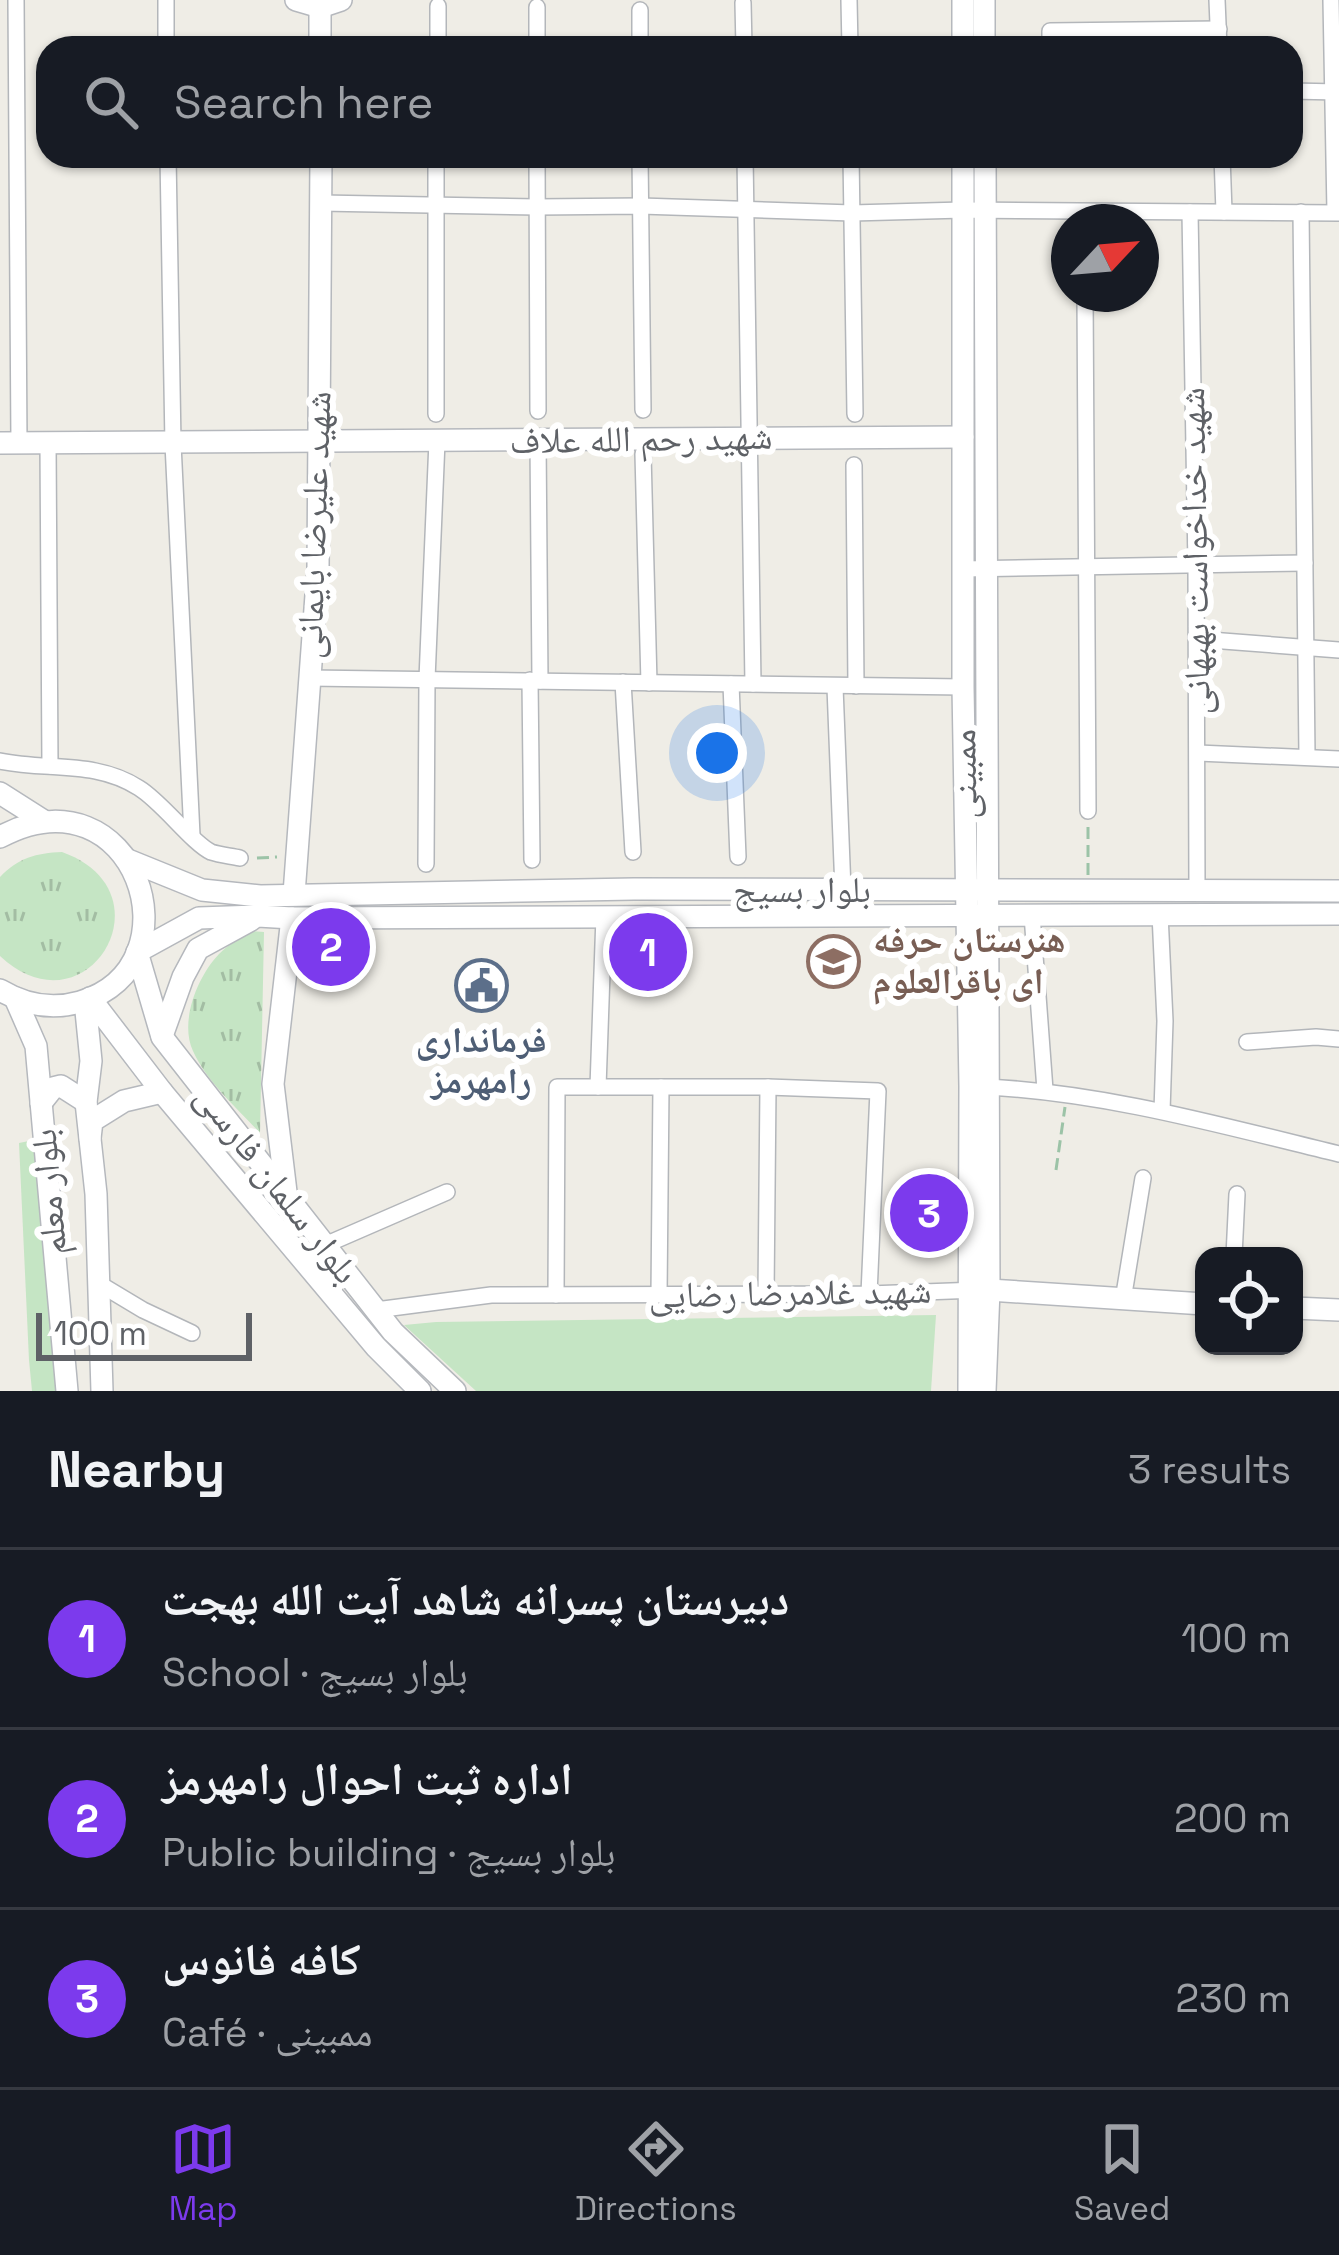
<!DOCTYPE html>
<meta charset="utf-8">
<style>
:root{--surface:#171b24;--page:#242831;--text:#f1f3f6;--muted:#9ea1a6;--line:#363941;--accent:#7c3aed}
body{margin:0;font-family:"Space Grotesk","Noto Naskh Arabic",sans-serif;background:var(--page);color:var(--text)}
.controls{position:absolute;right:36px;bottom:36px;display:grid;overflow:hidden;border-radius:24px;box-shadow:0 3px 9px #0004}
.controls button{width:108px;height:108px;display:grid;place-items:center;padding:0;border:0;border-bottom:3px solid var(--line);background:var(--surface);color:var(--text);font:60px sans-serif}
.compass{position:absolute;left:1051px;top:204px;width:108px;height:108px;border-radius:50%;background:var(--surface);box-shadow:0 3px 9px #0004;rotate:64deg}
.scale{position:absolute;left:36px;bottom:30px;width:216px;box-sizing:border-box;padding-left:12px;border:6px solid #5e6166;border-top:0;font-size:33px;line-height:42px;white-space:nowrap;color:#5e6166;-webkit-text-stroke:9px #fff;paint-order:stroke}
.you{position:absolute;left:717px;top:753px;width:42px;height:42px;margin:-30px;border:9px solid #fff;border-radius:50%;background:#1a73e8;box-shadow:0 0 0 18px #1a73e833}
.badge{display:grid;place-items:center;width:78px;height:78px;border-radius:50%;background:var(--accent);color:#fff;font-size:39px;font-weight:700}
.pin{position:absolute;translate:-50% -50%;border:6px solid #fff;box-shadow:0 3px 12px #0006}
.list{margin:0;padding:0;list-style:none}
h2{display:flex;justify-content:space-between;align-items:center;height:156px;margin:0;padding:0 48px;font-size:51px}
h2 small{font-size:39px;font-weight:400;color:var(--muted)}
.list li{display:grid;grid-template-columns:78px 1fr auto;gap:36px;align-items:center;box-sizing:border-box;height:180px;padding:0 48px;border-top:3px solid var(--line)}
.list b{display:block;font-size:45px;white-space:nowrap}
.list p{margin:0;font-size:39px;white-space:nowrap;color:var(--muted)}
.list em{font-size:39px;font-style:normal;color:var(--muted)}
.icon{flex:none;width:66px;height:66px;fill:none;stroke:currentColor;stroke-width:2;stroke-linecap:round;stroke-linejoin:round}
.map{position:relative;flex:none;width:1339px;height:1391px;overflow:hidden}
.search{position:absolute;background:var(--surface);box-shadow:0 3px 9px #0004;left:36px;right:36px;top:36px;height:132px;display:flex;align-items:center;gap:30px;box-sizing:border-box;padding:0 42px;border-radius:36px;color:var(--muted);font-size:45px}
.sheet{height:696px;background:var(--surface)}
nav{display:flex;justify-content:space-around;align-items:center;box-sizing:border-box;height:168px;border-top:3px solid var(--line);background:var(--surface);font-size:33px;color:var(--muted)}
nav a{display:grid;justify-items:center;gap:6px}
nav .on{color:var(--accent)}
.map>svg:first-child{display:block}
</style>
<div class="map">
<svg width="1339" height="1391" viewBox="0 0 1339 1391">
<defs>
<pattern id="grass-tufts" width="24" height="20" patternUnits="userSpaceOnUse" patternTransform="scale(3)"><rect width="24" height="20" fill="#c5e5c4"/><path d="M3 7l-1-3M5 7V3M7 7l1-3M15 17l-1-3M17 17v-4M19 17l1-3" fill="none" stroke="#a3bda3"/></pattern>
</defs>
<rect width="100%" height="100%" fill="#efede6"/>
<!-- grass -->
<g fill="url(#grass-tufts)">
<path d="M62 852C174 892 86 1037 0 956V877C18 858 36 853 62 852Z"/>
<path d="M250 931 264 932 260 1133C237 1108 207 1082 193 1051 179 1021 198 976 219 954 228 945 240 938 250 931Z"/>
</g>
<!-- park -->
<g fill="#c5e5c4">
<path d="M39 1139 59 1391H32L29 1360 19 1143Z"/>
<path d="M936 1315 931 1391H476L404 1325 436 1322Z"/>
</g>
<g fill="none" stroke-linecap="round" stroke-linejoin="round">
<defs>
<g id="street">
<path d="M16 0 19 443"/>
<path d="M166 0V48"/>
<path d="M849 0 850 48"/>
<path d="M1217 0 1219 48"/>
<path d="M1331 0 1335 212"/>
<path d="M743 3 744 48"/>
<path d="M640 10V48"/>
<path d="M438 48V6"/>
<path d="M537 48V7"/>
<path d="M1050 48V31L1219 29"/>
<path d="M1291 91 1339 92"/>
<path d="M168 156 173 444 192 835"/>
<path d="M436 156V414"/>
<path d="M537 156 538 411"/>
<path d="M640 156 643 410"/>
<path d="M745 156 753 684"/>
<path d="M851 156 855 414"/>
<path d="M1222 156 1224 212"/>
<path d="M321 203 537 207 641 206 852 213 963 210 1339 213"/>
<path d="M1190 212 1196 566 1197 891"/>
<path d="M1301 212 1307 756"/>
<path d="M1085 294 1088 811"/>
<path d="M538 440 540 681"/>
<path d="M48 443 50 766"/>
<path d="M643 454 649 683"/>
<path d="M854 465 856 686"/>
<path d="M963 569 1305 563"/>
<path d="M1197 639 1339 650"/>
<path d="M309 678 963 687"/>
<path d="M530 680 532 860"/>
<path d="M623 682 633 852"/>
<path d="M731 684 738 857"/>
<path d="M835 687 843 890"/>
<path d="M1198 753 1339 759"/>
<path d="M0 761C48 771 95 760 139 788 162 802 192 843 211 852 220 855 231 856 240 858"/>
<path d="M426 864 427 679 437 441"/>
<path d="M1160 914 1165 1021 1162 1111"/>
<path d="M1032 915 1045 1090"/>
<path d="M1247 1042 1316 1037 1339 1039"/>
<path d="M598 1087 604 916"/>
<path d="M987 1087C1107 1093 1223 1126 1339 1154"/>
<path d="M325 1245 447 1192"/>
<path d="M1234 1256 1237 1194"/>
<path d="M98 1283 143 1310 192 1333"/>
<path d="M766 1294 768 1087"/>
<path d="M556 1295 557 1087H768L878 1091 869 1294"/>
<path d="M659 1295 661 1087"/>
<path d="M1123 1300 1143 1178"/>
<path d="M376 1310 491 1295 869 1294 978 1290"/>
</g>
<g id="secondary">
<path d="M296 0 320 7 341 0"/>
<path d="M963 0V48"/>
<path d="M984 0V48"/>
<path d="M320 7V48"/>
<path d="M963 156V687L970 1086 969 1391"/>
<path d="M985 156 989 1290 985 1391"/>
<path d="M0 443 963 437"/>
<path d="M0 793 44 821"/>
<path d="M0 837C135 765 202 966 80 1002 52 1010 25 1005 0 990"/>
<path d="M128 860 202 890 260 896 634 889 1339 891"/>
<path d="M294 894 318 568 321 156"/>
<path d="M15 998 36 1046 67 1391"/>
<path d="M90 998 162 1092 376 1347 420 1391"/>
<path d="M85 1001 91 1061 86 1102 96 1194 102 1391"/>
<path d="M162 1036 183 977 198 949 251 920"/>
<path d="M41 1103 53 1088 61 1086 86 1102"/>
<path d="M90 1138 92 1121 124 1101 162 1092"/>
<path d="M286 1192 273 1084 292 918"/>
<path d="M989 1290 1204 1304"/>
<path d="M1294 1308 1339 1310"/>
<path d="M455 1391 393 1332 162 1037 137 952 199 918 258 916 292 918 1339 914"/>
</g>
</defs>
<!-- street casing -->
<use href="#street" stroke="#b3b6ba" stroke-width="18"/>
<!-- secondary casing -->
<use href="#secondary" stroke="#b5b8bd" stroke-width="24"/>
<!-- path -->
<g stroke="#9cc3a7" stroke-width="3" stroke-dasharray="12 6" stroke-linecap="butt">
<path d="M257 858 277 857"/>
<path d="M1088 875V825"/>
<path d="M1056 1170 1065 1107"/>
</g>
<!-- street -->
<use href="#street" stroke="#fff" stroke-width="15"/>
<!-- secondary -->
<use href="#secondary" stroke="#fff" stroke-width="21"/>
</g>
<!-- icons -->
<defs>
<symbol id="school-ring" viewBox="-11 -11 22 22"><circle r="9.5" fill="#fff" stroke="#8d6e63" stroke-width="1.5"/><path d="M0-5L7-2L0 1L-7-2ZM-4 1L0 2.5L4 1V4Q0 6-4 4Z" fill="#8d6e63"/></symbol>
<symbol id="civic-ring" viewBox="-11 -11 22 22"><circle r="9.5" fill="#fff" stroke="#5c6f8a" stroke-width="1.5"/><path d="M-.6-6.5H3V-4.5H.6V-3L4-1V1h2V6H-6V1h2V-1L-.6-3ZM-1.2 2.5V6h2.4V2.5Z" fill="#5c6f8a"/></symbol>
</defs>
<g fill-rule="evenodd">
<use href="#school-ring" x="804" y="932" width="59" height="59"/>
<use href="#civic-ring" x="452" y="956" width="59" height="59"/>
</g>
<g text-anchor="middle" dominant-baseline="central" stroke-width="12" stroke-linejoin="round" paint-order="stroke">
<!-- street labels -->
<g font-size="36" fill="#5e6166" stroke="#fff">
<text transform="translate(641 439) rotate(-1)">شهید رحم الله علاف</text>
<text transform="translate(314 525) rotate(-88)">شهید علیرضا بایمانی</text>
<text transform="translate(1195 551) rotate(-91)">شهید خداخواست بهبهانی</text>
<text transform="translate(964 774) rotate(-91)">ممبینی</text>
<text x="802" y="890">بلوار بسیج</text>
<text transform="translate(277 1184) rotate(52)">بلوار سلمان فارسی</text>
<text transform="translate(49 1192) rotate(-95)">بلوار معلم</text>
<text transform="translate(790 1293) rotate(-1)">شهید غلامرضا رضایی</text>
</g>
<!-- education labels -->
<g font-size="36" font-weight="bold" fill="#785e54" stroke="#fff" text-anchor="start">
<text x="873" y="940">هنرستان حرفه<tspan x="873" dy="41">ای باقرالعلوم</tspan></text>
</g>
<!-- service labels -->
<g font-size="36" font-weight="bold" fill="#4e5e75" stroke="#fff">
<text x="481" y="1040">فرمانداری<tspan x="481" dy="41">رامهرمز</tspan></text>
</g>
</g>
</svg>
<div class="controls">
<button><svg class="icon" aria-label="locate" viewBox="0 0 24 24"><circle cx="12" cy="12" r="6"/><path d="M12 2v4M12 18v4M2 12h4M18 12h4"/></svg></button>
</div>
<svg class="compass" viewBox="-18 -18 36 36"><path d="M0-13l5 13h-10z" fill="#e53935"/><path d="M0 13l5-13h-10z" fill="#9ea1a6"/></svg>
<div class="scale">100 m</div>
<div class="you"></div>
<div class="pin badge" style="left:648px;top:952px">1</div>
<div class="pin badge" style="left:331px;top:947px">2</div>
<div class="pin badge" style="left:929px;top:1213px">3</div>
<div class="search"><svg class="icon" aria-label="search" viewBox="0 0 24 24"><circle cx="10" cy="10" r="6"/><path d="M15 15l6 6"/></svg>Search here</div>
</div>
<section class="sheet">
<h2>Nearby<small>3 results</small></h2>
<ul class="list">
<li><span class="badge">1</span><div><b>دبیرستان پسرانه شاهد آیت الله بهجت</b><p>School · بلوار بسیج</p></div><em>100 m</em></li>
<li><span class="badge">2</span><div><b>اداره ثبت احوال رامهرمز</b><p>Public building · بلوار بسیج</p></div><em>200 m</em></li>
<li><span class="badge">3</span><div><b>کافه فانوس</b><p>Café · ممبینی</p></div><em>230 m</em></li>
</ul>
</section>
<nav>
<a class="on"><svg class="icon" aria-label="map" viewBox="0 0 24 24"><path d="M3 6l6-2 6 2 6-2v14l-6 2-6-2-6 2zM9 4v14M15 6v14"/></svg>Map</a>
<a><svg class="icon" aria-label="directions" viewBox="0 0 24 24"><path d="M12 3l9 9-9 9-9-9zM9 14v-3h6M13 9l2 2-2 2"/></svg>Directions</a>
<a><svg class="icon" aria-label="saved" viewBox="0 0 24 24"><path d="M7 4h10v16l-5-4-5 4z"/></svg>Saved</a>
</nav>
